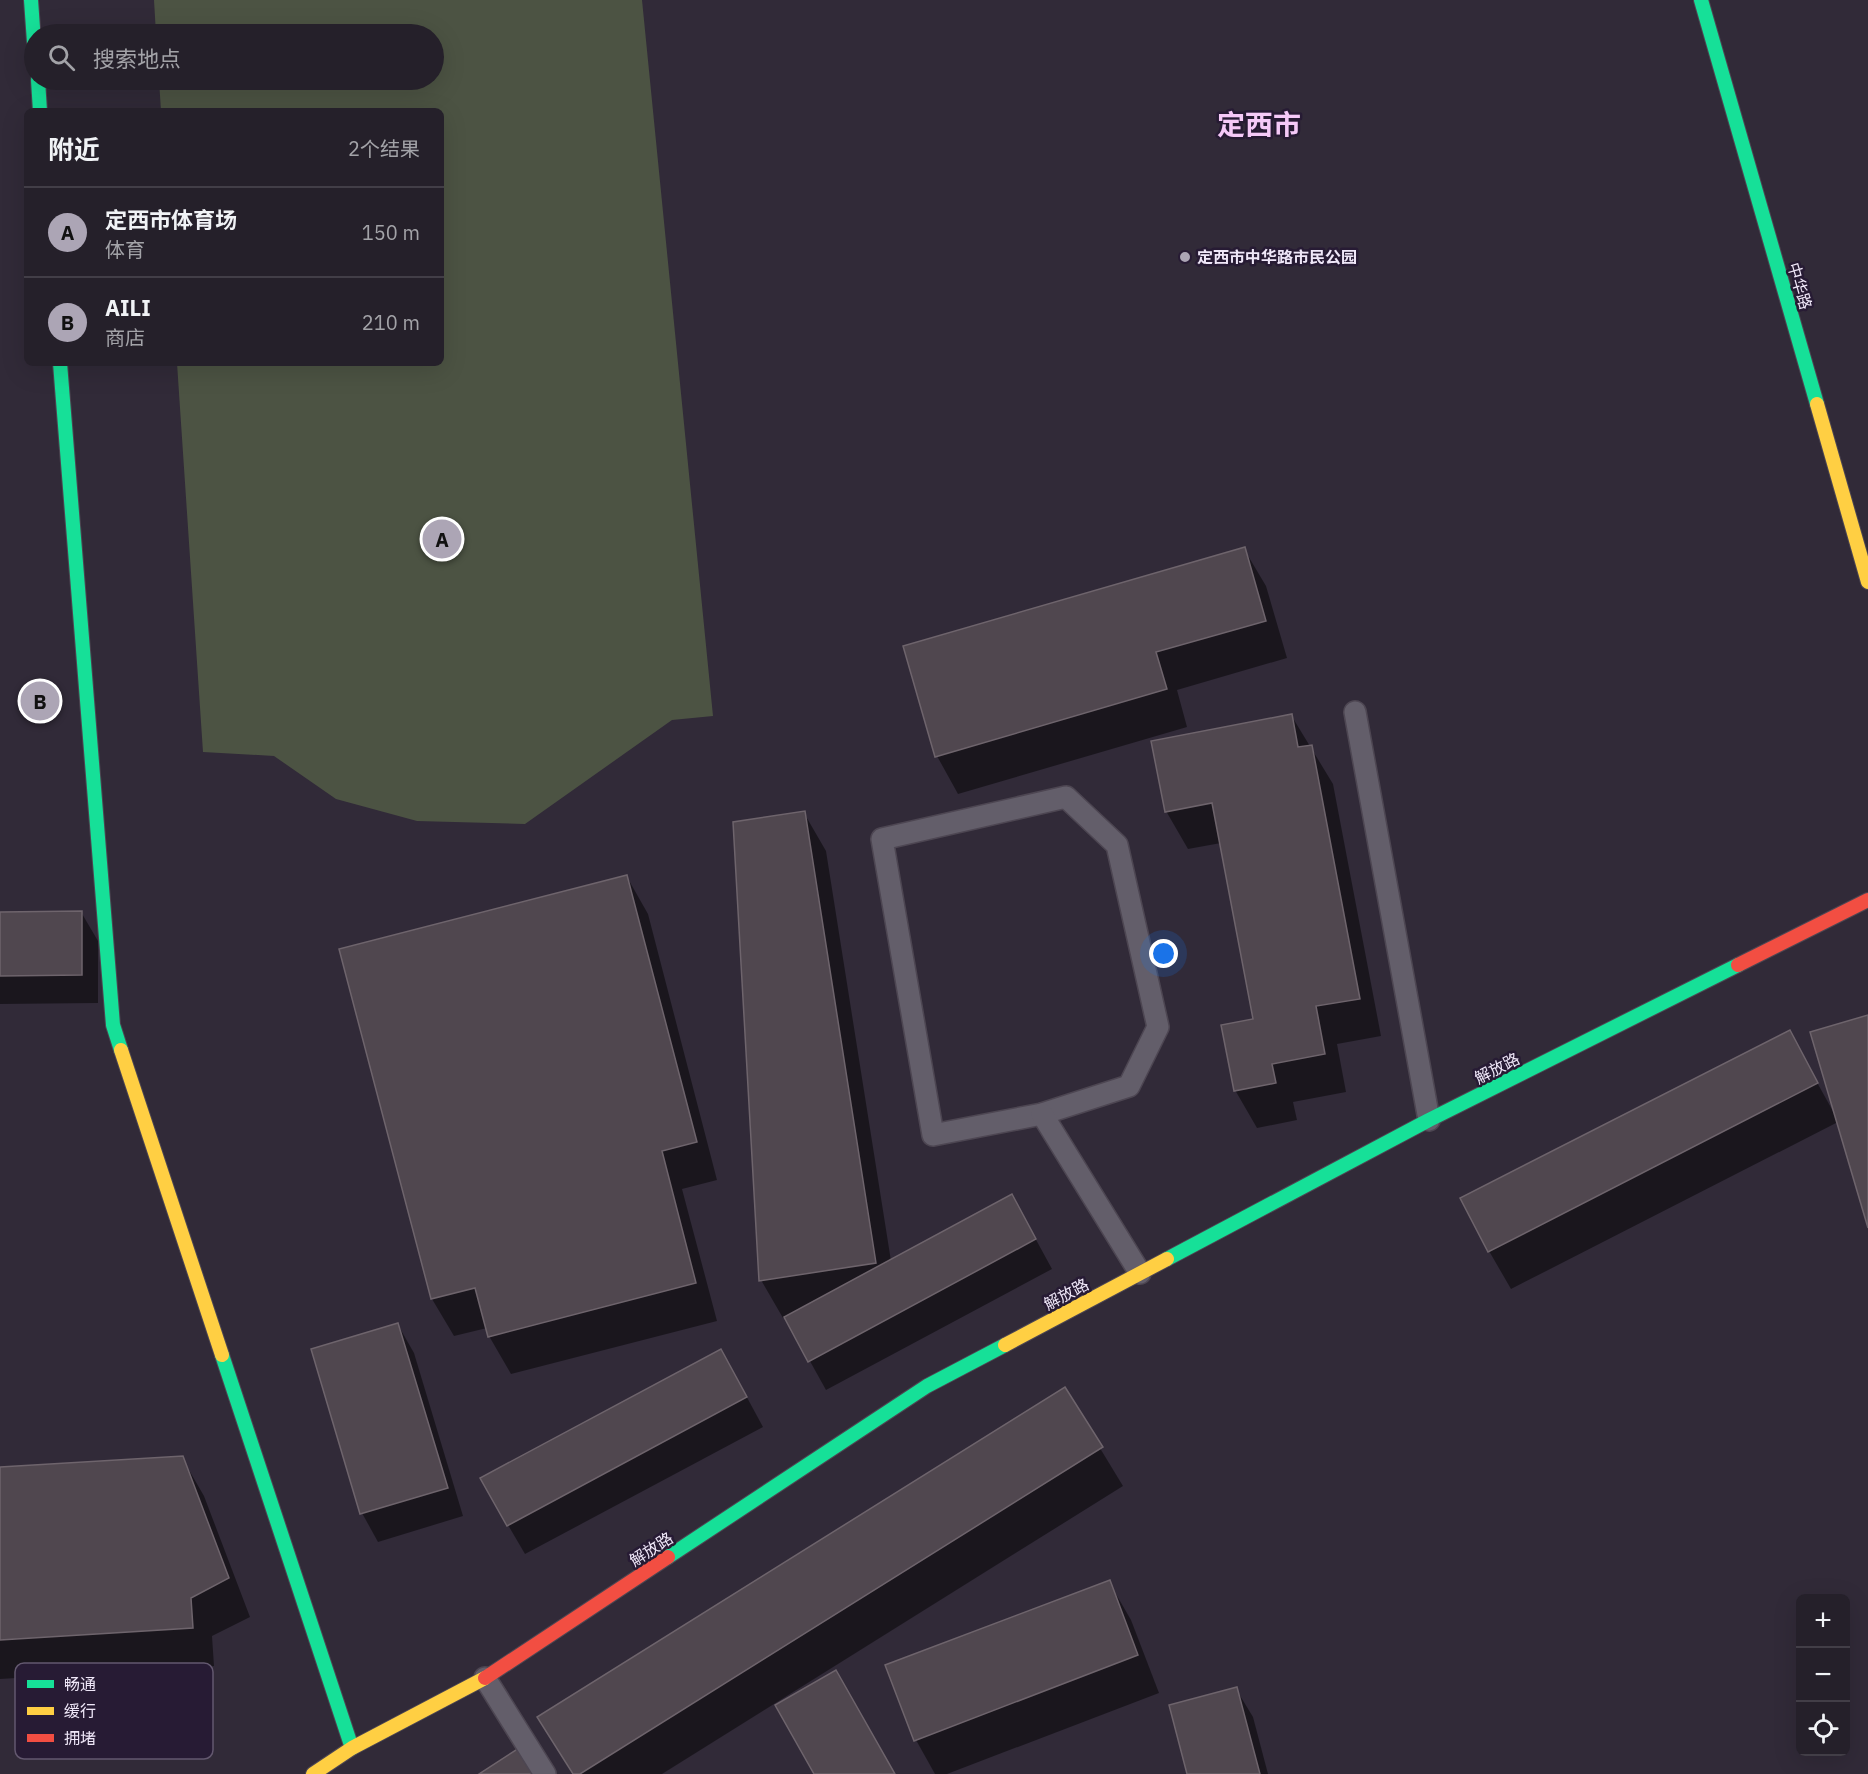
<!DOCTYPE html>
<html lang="zh">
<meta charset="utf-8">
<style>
:root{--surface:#25202a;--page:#312d36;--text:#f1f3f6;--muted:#a3a3a8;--line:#423e47;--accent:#aca5b5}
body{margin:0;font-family:"IBM Plex Sans","Noto Sans SC",sans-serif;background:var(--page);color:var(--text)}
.controls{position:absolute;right:18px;bottom:18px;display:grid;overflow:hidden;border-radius:9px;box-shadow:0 6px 24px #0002}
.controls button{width:54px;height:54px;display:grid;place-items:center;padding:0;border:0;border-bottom:2px solid var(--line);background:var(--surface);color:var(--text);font:30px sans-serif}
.you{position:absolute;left:1164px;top:954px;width:21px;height:21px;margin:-15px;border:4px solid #fff;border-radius:50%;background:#1a73e8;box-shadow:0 0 0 9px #1a73e833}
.badge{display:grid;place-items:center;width:39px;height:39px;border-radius:50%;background:var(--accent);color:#111;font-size:20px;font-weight:700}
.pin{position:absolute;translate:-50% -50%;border:3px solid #fff;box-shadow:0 2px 6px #0006}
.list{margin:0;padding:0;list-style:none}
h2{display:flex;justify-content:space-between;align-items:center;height:78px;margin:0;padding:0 24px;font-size:26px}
h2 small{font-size:20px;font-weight:400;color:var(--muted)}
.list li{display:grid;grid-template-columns:39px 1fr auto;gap:18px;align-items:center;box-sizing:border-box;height:90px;padding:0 24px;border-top:2px solid var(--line)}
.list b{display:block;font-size:22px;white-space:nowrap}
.list p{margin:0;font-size:20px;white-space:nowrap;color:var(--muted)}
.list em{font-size:20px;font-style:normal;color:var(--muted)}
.icon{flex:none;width:33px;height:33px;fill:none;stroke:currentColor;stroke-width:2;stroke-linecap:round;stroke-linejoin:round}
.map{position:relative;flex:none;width:1868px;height:1774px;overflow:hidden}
.search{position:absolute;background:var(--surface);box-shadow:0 6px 24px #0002;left:24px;top:24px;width:420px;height:66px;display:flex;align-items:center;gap:15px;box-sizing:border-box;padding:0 21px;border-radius:33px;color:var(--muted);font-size:22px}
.panel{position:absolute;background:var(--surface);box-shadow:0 6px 24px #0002;left:24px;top:108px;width:420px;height:258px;border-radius:9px}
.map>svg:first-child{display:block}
</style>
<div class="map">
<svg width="1868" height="1774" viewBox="0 0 1868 1774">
<rect width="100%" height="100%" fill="#312a38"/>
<!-- green -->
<path fill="#4c5343" d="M154 0H642L713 716 672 720 525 824 417 821 336 799 274 756 203 752 177 363H441V111H161L159 80H434V34H156Z"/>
<!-- shadow -->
<g fill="#0007">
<path d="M1244 549 1266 586 1287 658 1177 690 1187 727 958 794 937 756Z"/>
<path d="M1291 715 1333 784 1381 1036 1337 1044 1346 1092 1293 1102 1297 1120 1257 1128 1235 1090 1255 1020 1221 843 1188 849 1166 811Z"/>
<path d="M804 813 826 851 891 1261 1028 1225 1052 1269 826 1390 786 1318H783L761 1280Z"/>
<path d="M627 877 648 914 717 1180 682 1189 717 1321 511 1374 489 1336 487 1328 454 1336 432 1299Z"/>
<path d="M81 912 98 941V1003L0 1004V913Z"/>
<path d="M1868 1017V1223L1838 1122 1511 1289 1489 1251 1789 1032 1834 1113 1835 1112Z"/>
<path d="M398 1325 414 1353 463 1516 378 1542 362 1513Z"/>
<path d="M737 1379 763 1427 525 1554 508 1525Z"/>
<path d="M1064 1389 1123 1486 662 1774H572L539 1717Z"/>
<path d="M182 1458 204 1496 250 1617 212 1636 214 1666 0 1679V1469Z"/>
<path d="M1109 1582 1131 1620 1159 1693 947 1774H935L916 1740Z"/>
<path d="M1236 1689 1253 1717 1268 1774H1189Z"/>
</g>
<!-- building -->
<g fill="#50474f" stroke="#6e646c" stroke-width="1.5">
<path d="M1245 547 1266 621 1156 652 1167 689 935 757 903 646Z"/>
<path d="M1292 714 1298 747 1312 745 1360 999 1316 1006 1325 1054 1272 1064 1276 1083 1234 1091 1221 1025 1253 1019 1212 803 1165 812 1151 741Z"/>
<path d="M805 811 876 1263 759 1281 733 822Z"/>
<path d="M627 875 697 1142 662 1151 696 1283 488 1337 475 1288 431 1299 339 949Z"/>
<path d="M82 911V975L0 976V912Z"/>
<path d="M1868 1015V1228L1810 1032Z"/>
<path d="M1790 1030 1818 1083 1488 1252 1460 1198Z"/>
<path d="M1012 1194 1036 1239 808 1362 784 1317Z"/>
<path d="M398 1323 448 1488 360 1514 311 1349Z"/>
<path d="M721 1349 747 1397 507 1526 480 1478Z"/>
<path d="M1065 1387 1103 1447 580 1774H573L537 1717Z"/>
<path d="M183 1456 229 1578 191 1598 193 1628 0 1640V1467Z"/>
<path d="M1110 1580 1138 1655 914 1741 885 1665Z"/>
<path d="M836 1670 895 1774H814L775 1705Z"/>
<path d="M1237 1687 1260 1774H1187L1169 1705Z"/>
<path d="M519 1748 536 1774H479Z"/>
</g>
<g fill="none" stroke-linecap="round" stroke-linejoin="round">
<defs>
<g id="lane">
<path d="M1355 712 1429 1120"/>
<path d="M1066 797 1117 845 1158 1027 1129 1086 1042 1114 933 1135 882 839Z"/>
<path d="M1042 1114 1140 1273"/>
<path d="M485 1678 545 1774"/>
</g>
<g id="fast">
<path d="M31 0 34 42"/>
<path d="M1701 0 1817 404"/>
<path d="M38 80 40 111"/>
<path d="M60 363 113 1025 121 1050"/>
<path d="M1167 1259 1429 1120 1738 965"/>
<path d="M222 1355 352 1748"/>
<path d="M668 1557 927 1386 1005 1345"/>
</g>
<g id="slow">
<path d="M1817 404 1868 582"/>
<path d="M121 1050 222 1355"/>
<path d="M1005 1345 1167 1259"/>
<path d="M313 1774 352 1748 485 1678"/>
</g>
<g id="jam">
<path d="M1738 965 1868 900"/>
<path d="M485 1678 668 1557"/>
</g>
</defs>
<!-- lane casing -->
<use href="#lane" stroke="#4d4652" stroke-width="24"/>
<!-- fast casing -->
<use href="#fast" stroke="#4d4652" stroke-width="16"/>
<!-- slow casing -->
<use href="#slow" stroke="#4d4652" stroke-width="16"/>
<!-- jam casing -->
<use href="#jam" stroke="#4d4652" stroke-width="16"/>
<!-- lane -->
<use href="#lane" stroke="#635e6a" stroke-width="21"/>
<!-- fast -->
<use href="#fast" stroke="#16e098" stroke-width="14"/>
<!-- slow -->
<use href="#slow" stroke="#ffcf43" stroke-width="14"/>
<!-- jam -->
<use href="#jam" stroke="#f24e42" stroke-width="14"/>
</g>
<!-- markers -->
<circle fill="#aca5b5" stroke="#271b34" stroke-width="2" cx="1185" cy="257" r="6"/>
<g text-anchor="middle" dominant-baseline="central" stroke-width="5" stroke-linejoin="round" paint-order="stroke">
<!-- poi labels -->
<g font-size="16" font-weight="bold" fill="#efe7f8" stroke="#271b34" text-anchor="start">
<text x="1197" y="257">定西市中华路市民公园</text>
</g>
<!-- street labels -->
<g font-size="16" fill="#efe7f8" stroke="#271b34">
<text transform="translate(1800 286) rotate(74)">中华路</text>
<text transform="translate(1497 1068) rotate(-27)">解放路</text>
<text transform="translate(1066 1294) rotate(-28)">解放路</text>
<text transform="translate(651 1549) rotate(-33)">解放路</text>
</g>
<!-- town labels -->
<g font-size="28" font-weight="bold" fill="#f5c9f8" stroke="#271b34">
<text x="1259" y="124">定西市</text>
</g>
</g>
<!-- legend -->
<rect x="15" y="1663" width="198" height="96" rx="9" fill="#271b34" stroke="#63586f" stroke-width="1.5"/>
<rect x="27" y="1680" width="27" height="8" fill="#16e098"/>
<rect x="27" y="1707" width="27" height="8" fill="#ffcf43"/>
<rect x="27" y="1734" width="27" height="8" fill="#f24e42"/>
<g font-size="16" fill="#efe7f8">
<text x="64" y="1690">畅通</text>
<text x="64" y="1717">缓行</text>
<text x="64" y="1744">拥堵</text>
</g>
</svg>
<div class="controls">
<button>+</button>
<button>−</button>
<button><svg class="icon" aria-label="locate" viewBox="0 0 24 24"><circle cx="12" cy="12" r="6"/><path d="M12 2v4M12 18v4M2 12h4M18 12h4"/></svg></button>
</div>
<div class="you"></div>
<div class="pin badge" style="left:442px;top:539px">A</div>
<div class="pin badge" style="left:40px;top:701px">B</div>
<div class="search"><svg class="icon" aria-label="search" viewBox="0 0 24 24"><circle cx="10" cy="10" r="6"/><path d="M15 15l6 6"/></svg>搜索地点</div>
<section class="panel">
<h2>附近<small>2个结果</small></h2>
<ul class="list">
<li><span class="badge">A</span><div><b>定西市体育场</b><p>体育</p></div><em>150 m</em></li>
<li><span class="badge">B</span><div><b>AILI</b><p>商店</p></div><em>210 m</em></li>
</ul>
</section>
</div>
